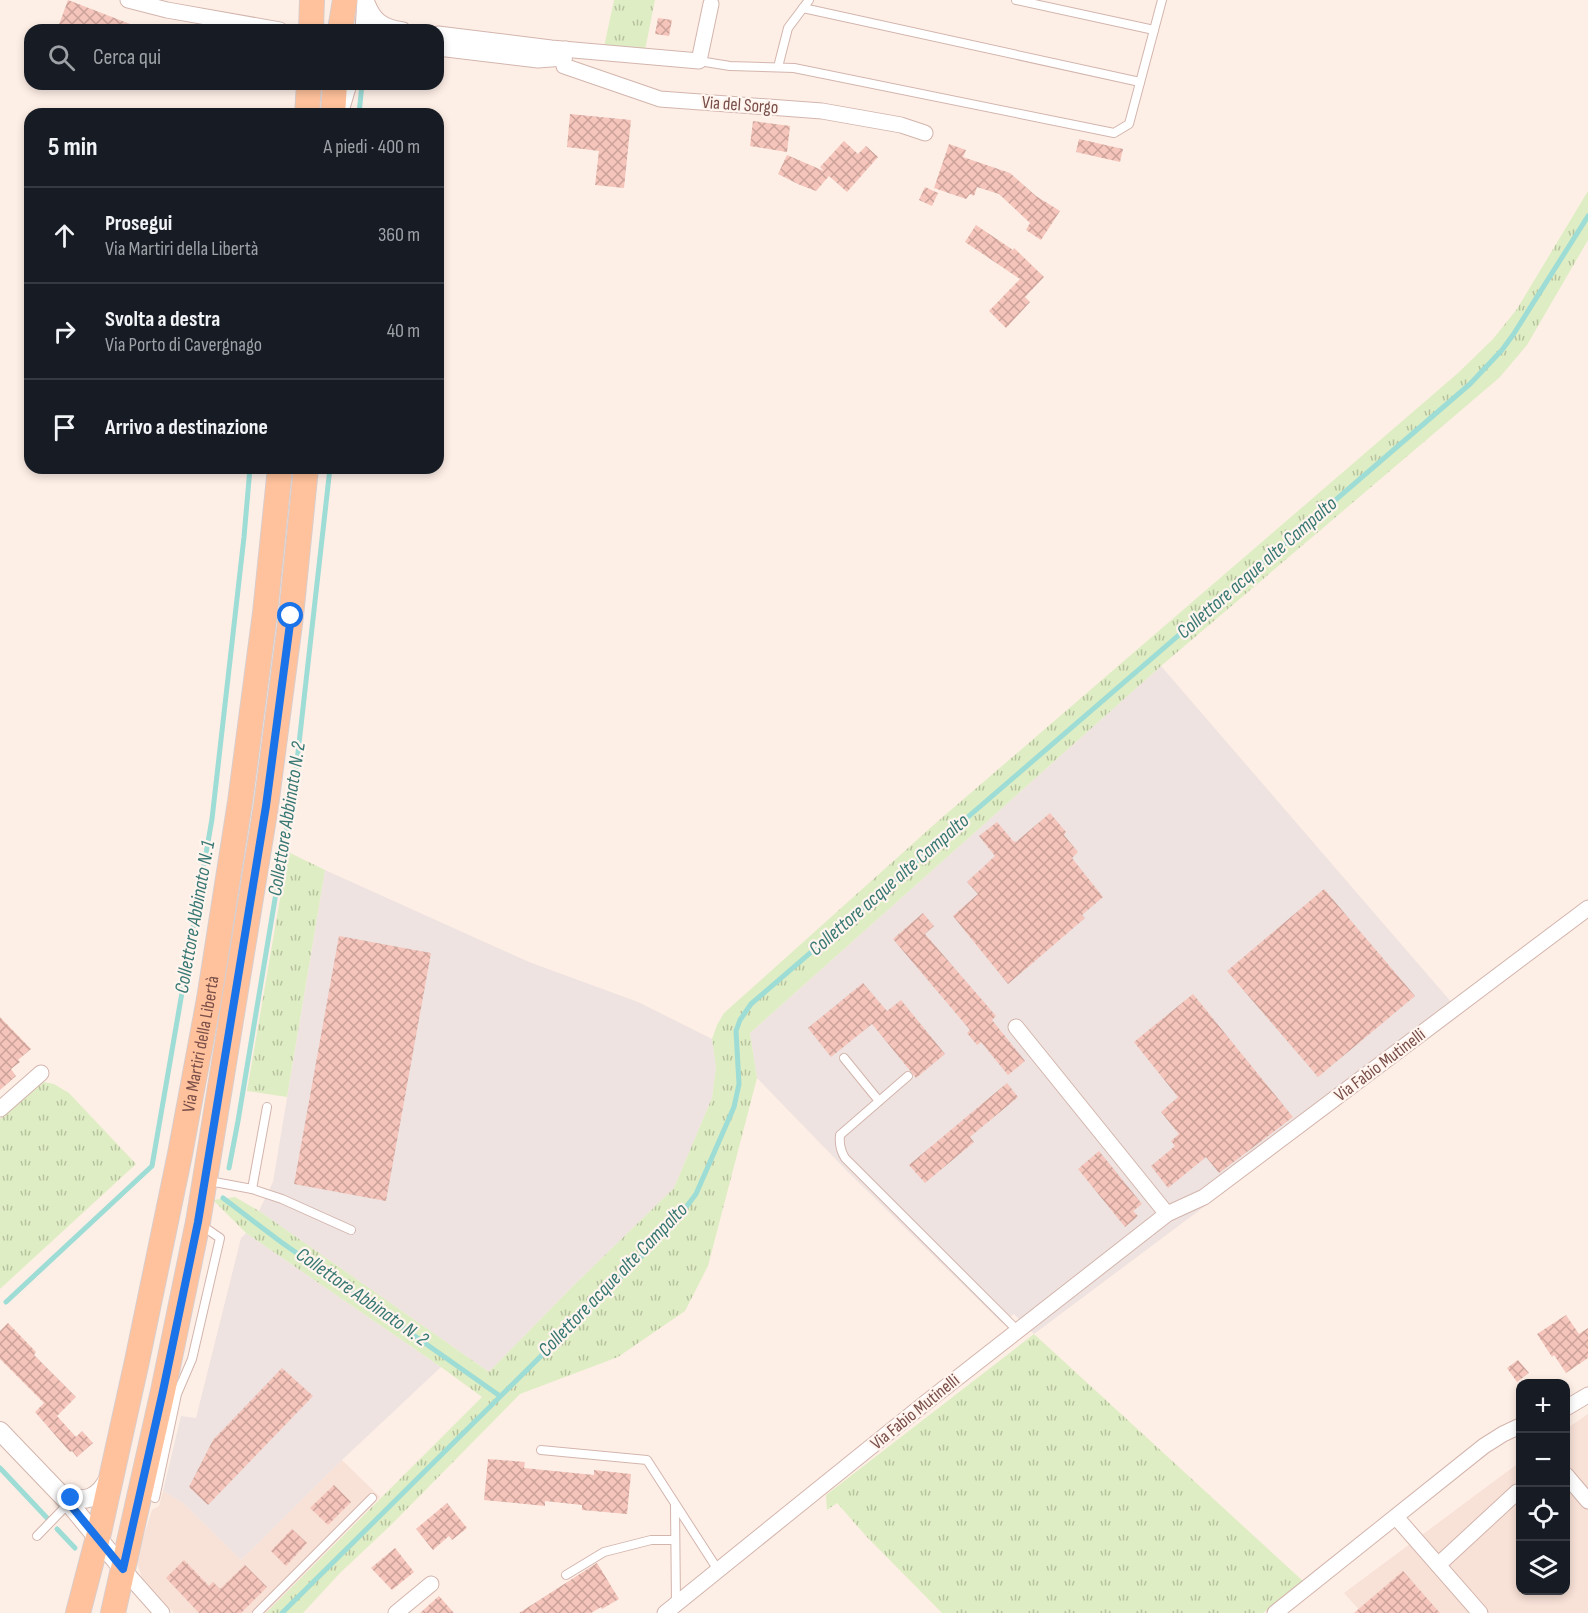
<!DOCTYPE html>
<html lang="it">
<meta charset="utf-8">
<style>
:root{--surface:#171b24;--page:#242831;--text:#f1f3f6;--muted:#9ea1a6;--line:#363941}
body{margin:0;font-family:"Sofia Sans Condensed",sans-serif;background:var(--page);color:var(--text)}
.controls{position:absolute;right:18px;bottom:18px;display:grid;overflow:hidden;border-radius:12px;box-shadow:0 3px 9px #0003}
.controls button{width:54px;height:54px;display:grid;place-items:center;padding:0;border:0;border-bottom:2px solid var(--line);background:var(--surface);color:var(--text);font:30px sans-serif}
.stop{position:absolute;width:18px;height:18px;margin:-14px;border:4px solid #1a73e8;border-radius:50%;background:#fff}
.stop.end{background:#1a73e8;border-color:#fff;box-shadow:0 2px 6px #0008}
.list{margin:0;padding:0;list-style:none}
h2{display:flex;justify-content:space-between;align-items:center;height:78px;margin:0;padding:0 24px;font-size:26px}
h2 small{font-size:20px;font-weight:400;color:var(--muted)}
.list li{display:grid;grid-template-columns:39px 1fr auto;gap:18px;align-items:center;box-sizing:border-box;height:96px;padding:0 24px;border-top:2px solid var(--line)}
.list b{display:block;font-size:22px;white-space:nowrap}
.list p{margin:0;font-size:20px;white-space:nowrap;color:var(--muted)}
.list em{font-size:20px;font-style:normal;color:var(--muted)}
.icon{flex:none;width:33px;height:33px;fill:none;stroke:currentColor;stroke-width:2;stroke-linecap:round;stroke-linejoin:round}
.map{position:relative;flex:none;width:1588px;height:1613px;overflow:hidden}
.search{position:absolute;background:var(--surface);box-shadow:0 3px 9px #0003;left:24px;top:24px;width:420px;height:66px;display:flex;align-items:center;gap:15px;box-sizing:border-box;padding:0 21px;border-radius:18px;color:var(--muted);font-size:22px}
.panel{position:absolute;background:var(--surface);box-shadow:0 3px 9px #0003;left:24px;top:108px;width:420px;height:366px;border-radius:18px}
.map>svg:first-child{display:block}
</style>
<div class="map">
<svg width="1588" height="1613" viewBox="0 0 1588 1613">
<defs>
<pattern id="grass-tufts" width="24" height="20" patternUnits="userSpaceOnUse" patternTransform="scale(1.5)"><rect width="24" height="20" fill="#deedc3"/><path d="M3 7l-1-3M5 7V3M7 7l1-3M15 17l-1-3M17 17v-4M19 17l1-3" fill="none" stroke="#b9c2a0"/></pattern>
<pattern id="building-cross-hatch" width="8" height="8" patternUnits="userSpaceOnUse" patternTransform="scale(1.5)"><rect width="8" height="8" fill="#f5c5bb"/><path d="M0 0l8 8M0 8l8-8" fill="none" stroke="#cba29a"/></pattern>
</defs>
<rect width="100%" height="100%" fill="#feefe6"/>
<!-- residential -->
<g fill="#f8e1d7">
<path d="M1588 1414V1613H1362L1344 1593 1520 1462V1590H1566V1429Z"/>
<path d="M342 1460 380 1497 266 1613H174L142 1577 137 1563 140 1548 152 1510 159 1506 163 1491 183 1503 241 1560Z"/>
</g>
<!-- industrial -->
<g fill="#eee3e0">
<path d="M1161 666 1452 1003 1459 1016 1034 1334 1014 1314 1002 1323 849 1173 757 1078 750 1033Z"/>
<path d="M325 870 529 962 638 1002 712 1039 716 1067 712 1098 674 1188 572 1287 489 1372 259 1211 273 1182Z"/>
<path d="M246 1233 441 1367 342 1460 241 1560 183 1503 163 1491 181 1416 196 1418 241 1238Z"/>
</g>
<!-- grass -->
<g fill="url(#grass-tufts)">
<path d="M614 0H655L645 50 604 47Z"/>
<path d="M1588 191V240L1527 345 1499 378 1161 666 750 1033 757 1078 708 1266 685 1311 618 1357 520 1394 391 1525 340 1573 303 1613H266L482 1397 441 1367 246 1233 213 1200 235 1197 259 1211 489 1372 572 1287 674 1188 712 1098 716 1067 712 1039 717 1025 724 1013 937 822 1458 373 1493 339 1517 309Z"/>
<path d="M288 852 325 870 287 1097 247 1091Z"/>
<path d="M44 1082 54 1084 69 1093 136 1164 0 1289V1119Z"/>
<path d="M1034 1334 1304 1582 1263 1613H942L866 1536 837 1503 827 1510 826 1495Z"/>
</g>
<g fill="none" stroke-linecap="round" stroke-linejoin="round">
<!-- stream -->
<g stroke="#9edcd6" stroke-width="5">
<path d="M359 114 362 84"/>
<path d="M229 1168 238 1121 295 779 330 468"/>
<path d="M223 1198 281 1242 500 1396"/>
<path d="M6 1302 152 1166 212 819 244 537 250 468"/>
<path d="M0 1468 48 1519"/>
<path d="M57 1529 75 1548"/>
<path d="M282 1613 664 1234 677 1219 696 1194 734 1107 739 1084 736 1031 740 1020 751 1004 1470 384 1502 350 1513 335 1588 216"/>
</g>
</g>
<!-- building -->
<g fill="url(#building-cross-hatch)">
<path d="M68 0 143 29V30H57Z"/>
<path d="M658 18 672 20 669 36 655 34Z"/>
<path d="M570 114 631 120 624 188 595 185 599 151 567 147Z"/>
<path d="M753 121 790 126 787 152 750 146Z"/>
<path d="M1079 139 1123 149 1120 162 1076 152Z"/>
<path d="M844 141 858 154 866 146 878 157 847 192 829 176 816 191 800 185 778 174 787 155 824 171 820 167Z"/>
<path d="M949 144 966 150 963 157 1010 173 1036 196 1060 211 1041 240 1026 230 1030 223 999 194 977 187 974 196 970 194 966 199 934 188Z"/>
<path d="M925 187 938 193 932 206 919 200Z"/>
<path d="M976 225 1013 250 1014 248 1044 277 1025 297 1030 302 1006 328 989 311 1020 279 965 242Z"/>
<path d="M1050 813 1066 832 1064 835 1078 852 1072 858 1103 897 1082 915 1085 918 1008 984 953 916 978 894 967 882 995 856 979 836 997 822 1014 842 1015 841 1016 842Z"/>
<path d="M1324 889 1415 996 1318 1077 1227 971Z"/>
<path d="M923 913 934 926 925 934 996 1016 992 1020 1025 1061 1008 1075 981 1042 977 1045 967 1033 970 1030 893 939Z"/>
<path d="M339 936 431 953 386 1201 294 1184Z"/>
<path d="M863 983 887 1011 901 1000 945 1054 916 1078 872 1024 831 1057 808 1028Z"/>
<path d="M1193 994 1293 1117 1219 1173 1206 1157 1168 1188 1151 1166 1175 1146 1171 1141 1179 1134 1161 1112 1178 1097 1134 1042Z"/>
<path d="M0 1017 31 1049 18 1060 20 1062 11 1069 16 1076 0 1090Z"/>
<path d="M1007 1083 1018 1097 970 1137 974 1142 925 1183 909 1165Z"/>
<path d="M1099 1151 1142 1204 1133 1211 1138 1216 1125 1227 1078 1169Z"/>
<path d="M1566 1315 1579 1334 1588 1328V1358L1566 1373 1554 1355 1552 1357 1537 1334Z"/>
<path d="M8 1323 36 1352 34 1355 76 1397 57 1416 76 1437 82 1431 93 1443 77 1457 72 1451 70 1452 35 1412 44 1403 0 1359V1331Z"/>
<path d="M1518 1360 1529 1373 1517 1382 1507 1368Z"/>
<path d="M282 1368 313 1396 208 1505 189 1487 213 1440Z"/>
<path d="M488 1459 525 1462 524 1468 594 1475V1470L631 1474 627 1514 582 1510V1505L545 1501V1506L484 1500Z"/>
<path d="M334 1485 351 1502 328 1525 310 1508Z"/>
<path d="M447 1503 467 1528 452 1540 449 1536 433 1550 416 1529Z"/>
<path d="M292 1529 307 1543 286 1566 271 1551Z"/>
<path d="M395 1548 414 1572 392 1590 371 1568Z"/>
<path d="M184 1560 209 1586 213 1582 220 1589 245 1565 267 1587 241 1613H199L166 1578Z"/>
<path d="M597 1563 619 1599 602 1609 601 1607 591 1613H519Z"/>
<path d="M1403 1571 1440 1613H1354Z"/>
<path d="M439 1596 454 1613H420Z"/>
</g>
<g fill="none" stroke-linecap="round" stroke-linejoin="round">
<defs>
<g id="service">
<path d="M1016 0 1154 30"/>
<path d="M803 8 1140 82"/>
<path d="M699 61 730 66 794 68 1114 133 1129 124 1162 0"/>
<path d="M778 67 788 28 809 0"/>
<path d="M844 1058 879 1101"/>
<path d="M908 1076 840 1135C839 1144 840 1150 845 1158L1018 1331"/>
<path d="M209 1181 252 1189 267 1107"/>
<path d="M252 1189 282 1199 351 1230"/>
<path d="M541 1450 647 1460 718 1570"/>
<path d="M155 1498 177 1394 192 1359 220 1238 201 1225"/>
<path d="M675 1505 676 1604"/>
<path d="M37 1536 68 1504"/>
<path d="M566 1575 604 1552 651 1540H675"/>
<path d="M257 1613 372 1498"/>
</g>
<g id="minor">
<path d="M128 0 167 10 280 30"/>
<path d="M366 0C373 20 382 27 403 30"/>
<path d="M363 30 365 0"/>
<path d="M438 34 551 48 699 61 711 4"/>
<path d="M438 48 538 60 564 58 566 49"/>
<path d="M564 58V66L660 99 822 111 901 125 925 133"/>
<path d="M341 111 349 84"/>
<path d="M1016 1027 1167 1214"/>
<path d="M0 1109 41 1073"/>
<path d="M1566 1408 1588 1395"/>
<path d="M1566 1475 1588 1501"/>
<path d="M1396 1517 1480 1613"/>
<path d="M1438 1565 1517 1492"/>
<path d="M123 1569 162 1613"/>
<path d="M396 1613 431 1584"/>
<path d="M665 1613 924 1404 1167 1214 1204 1197 1588 908"/>
<path d="M1275 1613 1484 1446 1503 1434 1520 1426"/>
</g>
<g id="tertiary">
<path d="M0 1431 69 1503 123 1569"/>
<path d="M63 1496C86 1503 98 1499 109 1478"/>
</g>
<g id="primary">
<path d="M311 30 312 0"/>
<path d="M340 30 345 0"/>
<path d="M307 114 309 84"/>
<path d="M333 114 335 84"/>
<path id="s1" d="M78 1613 98 1537 137 1361 180 1154 209 999 240 802 265 613 280 468"/>
<path d="M113 1613 163 1391 198 1222 266 806 291 616 306 468"/>
</g>
</defs>
<!-- service casing -->
<use href="#service" stroke="#d3b5ad" stroke-width="10"/>
<!-- minor casing -->
<use href="#minor" stroke="#d3b5ad" stroke-width="17"/>
<!-- tertiary casing -->
<use href="#tertiary" stroke="#d3b5ad" stroke-width="20"/>
<!-- primary casing -->
<use href="#primary" stroke="#d9cdcc" stroke-width="26"/>
<!-- service -->
<use href="#service" stroke="#fff" stroke-width="8"/>
<!-- minor -->
<use href="#minor" stroke="#fff" stroke-width="15"/>
<!-- tertiary -->
<use href="#tertiary" stroke="#fff" stroke-width="18"/>
<!-- primary -->
<use href="#primary" stroke="#ffc29c" stroke-width="24"/>
</g>
<g fill="none" stroke-linecap="round" stroke-linejoin="round">
<!-- route -->
<path stroke="#1a73e8" stroke-width="8" d="M71 1498 63 1496 123 1569 163 1391 198 1222 266 806 291 616"/>
</g>
<g text-anchor="middle" dominant-baseline="central" stroke-width="4.5" stroke-linejoin="round" paint-order="stroke">
<!-- street labels -->
<g font-size="18" fill="#794e48" stroke="#fff4ee">
<text transform="translate(740 105) rotate(4)">Via del Sorgo</text>
<text stroke="none"><textPath href="#s1" startOffset="582">Via Martiri della Libertà</textPath></text>
<text transform="translate(1380 1065) rotate(-37)">Via Fabio Mutinelli</text>
<text transform="translate(915 1412) rotate(-39)">Via Fabio Mutinelli</text>
</g>
<!-- water labels -->
<g font-size="20" font-style="italic" fill="#387873" stroke="#fff4ee">
<text transform="translate(1257 568) rotate(-41)">Collettore acque alte Campalto</text>
<text transform="translate(287 819) rotate(-81)">Collettore Abbinato N. 2</text>
<text transform="translate(889 885) rotate(-41)">Collettore acque alte Campalto</text>
<text transform="translate(195 917) rotate(-80)">Collettore Abbinato N. 1</text>
<text transform="translate(613 1280) rotate(-46)">Collettore acque alte Campalto</text>
<text transform="translate(362 1297) rotate(35)">Collettore Abbinato N. 2</text>
</g>
</g>
</svg>
<div class="controls">
<button>+</button>
<button>−</button>
<button><svg class="icon" aria-label="locate" viewBox="0 0 24 24"><circle cx="12" cy="12" r="6"/><path d="M12 2v4M12 18v4M2 12h4M18 12h4"/></svg></button>
<button><svg class="icon" aria-label="layers" viewBox="0 0 24 24"><path d="M12 4l9 5-9 5-9-5zM3 14l9 5 9-5"/></svg></button>
</div>
<div class="stop" style="left:291px;top:616px"></div>
<div class="stop end" style="left:71px;top:1498px"></div>
<div class="search"><svg class="icon" aria-label="search" viewBox="0 0 24 24"><circle cx="10" cy="10" r="6"/><path d="M15 15l6 6"/></svg>Cerca qui</div>
<section class="panel">
<h2>5 min<small>A piedi · 400 m</small></h2>
<ul class="list">
<li><svg class="icon" aria-label="ahead" viewBox="0 0 24 24"><path d="M12 20V5M6 11l6-6 6 6"/></svg><div><b>Prosegui</b><p>Via Martiri della Libertà</p></div><em>360 m</em></li>
<li><svg class="icon" aria-label="right" viewBox="0 0 24 24"><path d="M7 20v-9h11M14 6l5 5-5 5"/></svg><div><b>Svolta a destra</b><p>Via Porto di Cavergnago</p></div><em>40 m</em></li>
<li><svg class="icon" aria-label="arrive" viewBox="0 0 24 24"><path d="M6 21V4h12l-3 4 3 4H6"/></svg><div><b>Arrivo a destinazione</b></div></li>
</ul>
</section>
</div>
